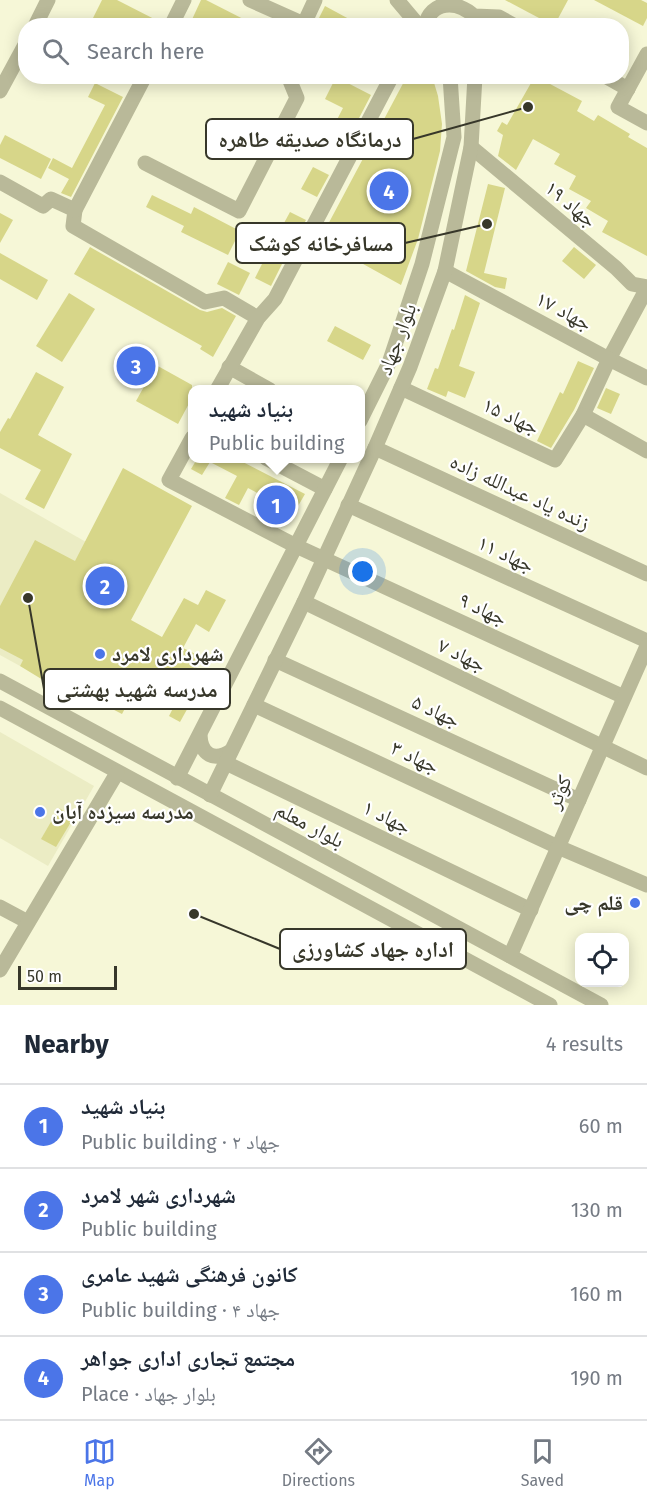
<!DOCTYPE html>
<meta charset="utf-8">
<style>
:root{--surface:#fff;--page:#f6f6f7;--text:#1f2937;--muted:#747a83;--line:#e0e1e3;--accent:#4b75e8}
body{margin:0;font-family:"Fira Sans","Noto Naskh Arabic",sans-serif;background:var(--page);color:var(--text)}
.controls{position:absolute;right:18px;bottom:18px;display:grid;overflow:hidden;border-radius:12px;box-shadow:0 3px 15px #0003}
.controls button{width:54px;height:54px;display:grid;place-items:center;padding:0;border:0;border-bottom:2px solid var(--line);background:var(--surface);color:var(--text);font:30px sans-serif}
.scale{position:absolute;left:18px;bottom:15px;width:99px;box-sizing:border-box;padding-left:6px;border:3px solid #37372a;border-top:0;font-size:16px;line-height:21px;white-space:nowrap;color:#37372a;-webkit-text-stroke:4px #fff;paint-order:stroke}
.you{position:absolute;left:363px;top:572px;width:21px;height:21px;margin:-15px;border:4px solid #fff;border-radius:50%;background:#1a73e8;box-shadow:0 0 0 9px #1a73e833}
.badge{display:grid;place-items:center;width:39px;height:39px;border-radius:50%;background:var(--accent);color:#fff;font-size:20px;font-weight:700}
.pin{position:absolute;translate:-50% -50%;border:3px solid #fff;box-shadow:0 2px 6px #0006}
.popup{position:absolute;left:188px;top:385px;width:177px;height:78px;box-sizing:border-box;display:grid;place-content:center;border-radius:12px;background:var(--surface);filter:drop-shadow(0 2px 4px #0005);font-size:20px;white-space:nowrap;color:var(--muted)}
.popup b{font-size:22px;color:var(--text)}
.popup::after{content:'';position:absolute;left:50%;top:100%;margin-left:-12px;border:12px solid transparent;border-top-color:var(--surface)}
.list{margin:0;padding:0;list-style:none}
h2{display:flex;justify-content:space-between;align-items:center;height:78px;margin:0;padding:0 24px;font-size:26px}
h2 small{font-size:20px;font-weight:400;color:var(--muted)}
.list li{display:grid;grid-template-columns:39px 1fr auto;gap:18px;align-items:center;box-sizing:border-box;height:84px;padding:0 24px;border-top:2px solid var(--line)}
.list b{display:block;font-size:22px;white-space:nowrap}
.list p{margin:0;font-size:20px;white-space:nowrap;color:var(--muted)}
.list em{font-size:20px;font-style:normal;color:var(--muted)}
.icon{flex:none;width:33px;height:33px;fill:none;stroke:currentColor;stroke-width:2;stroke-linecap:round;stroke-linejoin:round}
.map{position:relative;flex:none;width:647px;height:1005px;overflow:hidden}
.search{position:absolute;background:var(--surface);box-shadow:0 3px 15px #0003;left:18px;right:18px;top:18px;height:66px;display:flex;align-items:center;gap:15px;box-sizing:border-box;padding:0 21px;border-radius:24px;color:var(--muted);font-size:22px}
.sheet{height:414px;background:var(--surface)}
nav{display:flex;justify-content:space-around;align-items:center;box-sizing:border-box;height:84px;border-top:2px solid var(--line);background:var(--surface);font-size:16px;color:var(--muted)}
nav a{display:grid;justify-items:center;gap:3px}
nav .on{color:var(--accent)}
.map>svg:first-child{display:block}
</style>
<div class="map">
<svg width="647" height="1005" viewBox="0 0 647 1005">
<rect width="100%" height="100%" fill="#f6f7d7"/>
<!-- built -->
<g fill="#ebecc4">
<path d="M0 493 86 542 20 666 0 655Z"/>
<path d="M0 732 94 786 48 866 0 838Z"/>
</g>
<!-- building -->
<g fill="#d7d689">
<path d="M102 0H117L162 23 161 26H89Z"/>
<path d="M201 0H206L257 26H189Z"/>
<path d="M505 0H568L554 26Z"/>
<path d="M594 0H641L647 3V18L643 26Z"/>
<path d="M325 6 362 26H315Z"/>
<path d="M407 76H432L438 96 442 124 440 151 418 239 401 285 318 239 323 229 325 230Z"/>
<path d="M535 76 582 101 577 111 594 121 598 115 630 134 628 137 647 148V256L602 232 608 221 586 208 591 201 569 189 576 176 554 164 560 154 533 139 516 170 498 156 503 135 497 131 502 122 507 125Z"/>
<path d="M336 77 371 95 343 149 326 141 343 108 325 99Z"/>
<path d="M95 83 123 97 71 197 61 193 69 179 48 168 53 158 72 168 105 105 88 97Z"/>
<path d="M5 135 51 159 41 179 0 158V145Z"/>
<path d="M313 167 329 175 317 197 301 189Z"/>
<path d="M488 184 505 188 484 273 507 278 505 289 495 287 466 271Z"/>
<path d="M152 195 191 214 194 207 240 231 228 255 181 232 184 226 146 207Z"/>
<path d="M290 212 306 220 294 242 278 234Z"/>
<path d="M0 213 13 220 0 243Z"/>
<path d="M90 247 200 310 207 312 222 308 236 316 213 357 200 349 202 346 74 274Z"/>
<path d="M574 247 596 265 584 279 562 261Z"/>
<path d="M0 253 48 280 37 300 0 279Z"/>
<path d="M266 256 282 264 271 286 255 278Z"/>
<path d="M228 262 250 273 239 295 217 284Z"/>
<path d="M69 293 95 309 62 362 36 346Z"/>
<path d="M465 295 480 303 459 366 475 372 465 398 448 391 446 397 427 389 435 368 438 369 452 329 454 330Z"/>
<path d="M335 326 371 345 363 360 327 341Z"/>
<path d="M578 361 594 368 574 410 551 448 537 441 560 392 563 394Z"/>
<path d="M156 365 192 385V398L178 424 136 401Z"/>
<path d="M36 372 64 387 38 435 72 454 44 509 25 499 41 470 0 448V432L8 418 10 419Z"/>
<path d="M606 388 620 394 611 414 597 408Z"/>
<path d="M197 459H237L305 494 294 513 248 488 239 505 225 498 237 476 210 462 202 475 191 469Z"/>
<path d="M123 468 192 506 131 620 162 637 184 598 198 605 206 590 226 600 209 632 196 624 183 648 202 657 185 689 146 668 122 714 89 697 84 705 20 666 23 660 0 648V606L35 540 75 561Z"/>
<path d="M183 689 195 695 180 722 169 716Z"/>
<path d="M59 808 74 817 56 847 41 839Z"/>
</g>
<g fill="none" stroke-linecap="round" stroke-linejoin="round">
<!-- minor -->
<g stroke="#b9b999" stroke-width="15">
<path d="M250 0 304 24"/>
<path d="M397 0 419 26"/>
<path d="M35 26 48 0"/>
<path d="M171 26 184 0"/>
<path d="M303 26 315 0"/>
<path d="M425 26C431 0 457 0 474 16L499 17 515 26"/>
<path d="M647 54 618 107 647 123"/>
<path d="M605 76 628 89"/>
<path d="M0 91 26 43"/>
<path d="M471 147 616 268 632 284 647 287"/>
<path d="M145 163 239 211 297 98 288 76"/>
<path d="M0 182 43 206 51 199 75 210 73 226 205 302 224 298 258 318"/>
<path d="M75 210 145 76"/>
<path d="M647 288 609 359 647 378"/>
<path d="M229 367 270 390"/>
<path d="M401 388 555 460 583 415 609 359 445 271"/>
<path d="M217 390 258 318 275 299 392 76"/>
<path d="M583 415 647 451"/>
<path d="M360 421 389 363 422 264 454 137 450 76"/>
<path d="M192 438 169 480 296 546 624 697"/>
<path d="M375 448 647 574"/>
<path d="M266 458 325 489"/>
<path d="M348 505 647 641"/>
<path d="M304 602 647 768"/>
<path d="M275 660 579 800"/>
<path d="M0 681 601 1005"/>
<path d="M254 705 558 847 647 885"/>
<path d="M0 708 550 1005"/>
<path d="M200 735C201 755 214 762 231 751"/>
<path d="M226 763 531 910"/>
<path d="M177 778 341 458"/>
<path d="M210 795 304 602 375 448 410 367 445 271 471 147 475 76"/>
<path d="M0 907 28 922"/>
<path d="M510 956 647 646"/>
<path d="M0 970 117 773"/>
</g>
</g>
<!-- markers -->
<g fill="#4b75e8" stroke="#fff" stroke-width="2">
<circle cx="100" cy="654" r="6"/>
<circle cx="40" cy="812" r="6"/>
<circle cx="635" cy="903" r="6"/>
</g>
<g text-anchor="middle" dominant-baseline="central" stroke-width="4.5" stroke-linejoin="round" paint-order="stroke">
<!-- street labels -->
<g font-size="21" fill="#37372a" stroke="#fff">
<text transform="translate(571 204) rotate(40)">جهاد ۱۹</text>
<text transform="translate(564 311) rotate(28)">جهاد ۱۷</text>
<text transform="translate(397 339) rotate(-69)">بلوار جهاد</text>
<text transform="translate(511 416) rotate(25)">جهاد ۱۵</text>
<text transform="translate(520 492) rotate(25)">زنده یاد عبدالله زاده</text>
<text transform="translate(506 554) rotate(25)">جهاد ۱۱</text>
<text transform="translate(483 609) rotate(25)">جهاد ۹</text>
<text transform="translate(462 655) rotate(26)">جهاد ۷</text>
<text transform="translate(436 711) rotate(25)">جهاد ۵</text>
<text transform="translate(415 757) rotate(25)">جهاد ۳</text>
<text transform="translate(559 792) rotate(-66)">کوثر</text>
<text transform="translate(387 817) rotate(26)">جهاد ۱</text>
<text transform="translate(310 825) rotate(28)">بلوار معلم</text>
</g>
<!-- poi labels -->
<g font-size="21" font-weight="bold" fill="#37372a" stroke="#fff" text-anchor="start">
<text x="112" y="654">شهرداری لامرد</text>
<text x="52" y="812">مدرسه سیزده آبان</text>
<text x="623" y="903" text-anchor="end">قلم چی</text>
</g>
</g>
<!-- callouts -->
<path fill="none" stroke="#37372a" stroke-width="2" d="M528 107L413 139M487 224L405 243M28 598L44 689M194 914L280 949"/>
<g fill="#37372a" stroke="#fff" stroke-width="2">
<circle cx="528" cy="107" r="6"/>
<circle cx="487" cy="224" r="6"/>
<circle cx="28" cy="598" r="6"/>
<circle cx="194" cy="914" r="6"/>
</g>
<g fill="#fff" stroke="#37372a" stroke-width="2">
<rect x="206" y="119" width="207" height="40" rx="6"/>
<rect x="236" y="223" width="169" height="40" rx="6"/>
<rect x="44" y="669" width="186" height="40" rx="6"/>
<rect x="280" y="929" width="186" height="40" rx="6"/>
</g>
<g font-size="22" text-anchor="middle" font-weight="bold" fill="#37372a">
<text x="310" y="147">درمانگاه صدیقه طاهره</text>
<text x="321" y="251">مسافرخانه کوشک</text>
<text x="137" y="697">مدرسه شهید بهشتی</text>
<text x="373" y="957">اداره جهاد کشاورزی</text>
</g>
</svg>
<div class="controls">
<button><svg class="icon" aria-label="locate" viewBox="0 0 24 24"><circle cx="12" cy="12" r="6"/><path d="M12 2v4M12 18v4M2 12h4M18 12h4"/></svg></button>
</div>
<div class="scale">50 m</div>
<div class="you"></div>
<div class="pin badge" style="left:276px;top:505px">1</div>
<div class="popup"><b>بنیاد شهید</b>Public building</div>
<div class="pin badge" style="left:105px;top:586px">2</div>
<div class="pin badge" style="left:136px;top:366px">3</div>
<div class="pin badge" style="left:389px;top:191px">4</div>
<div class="search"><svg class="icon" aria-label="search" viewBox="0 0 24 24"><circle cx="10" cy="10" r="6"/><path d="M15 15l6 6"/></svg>Search here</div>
</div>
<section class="sheet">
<h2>Nearby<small>4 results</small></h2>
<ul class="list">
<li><span class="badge">1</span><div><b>بنیاد شهید</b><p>Public building · جهاد ۲</p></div><em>60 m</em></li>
<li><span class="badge">2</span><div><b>شهرداری شهر لامرد</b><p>Public building</p></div><em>130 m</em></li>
<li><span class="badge">3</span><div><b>کانون فرهنگی شهید عامری</b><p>Public building · جهاد ۴</p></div><em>160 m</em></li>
<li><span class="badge">4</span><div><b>مجتمع تجاری اداری جواهر</b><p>Place · بلوار جهاد</p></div><em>190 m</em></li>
</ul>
</section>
<nav>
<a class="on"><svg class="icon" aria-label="map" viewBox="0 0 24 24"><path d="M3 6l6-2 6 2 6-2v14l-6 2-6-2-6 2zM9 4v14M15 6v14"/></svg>Map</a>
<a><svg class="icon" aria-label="directions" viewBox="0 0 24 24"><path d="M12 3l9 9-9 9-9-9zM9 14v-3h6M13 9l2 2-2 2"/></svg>Directions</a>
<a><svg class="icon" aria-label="saved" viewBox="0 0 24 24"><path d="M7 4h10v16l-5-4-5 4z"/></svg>Saved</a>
</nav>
